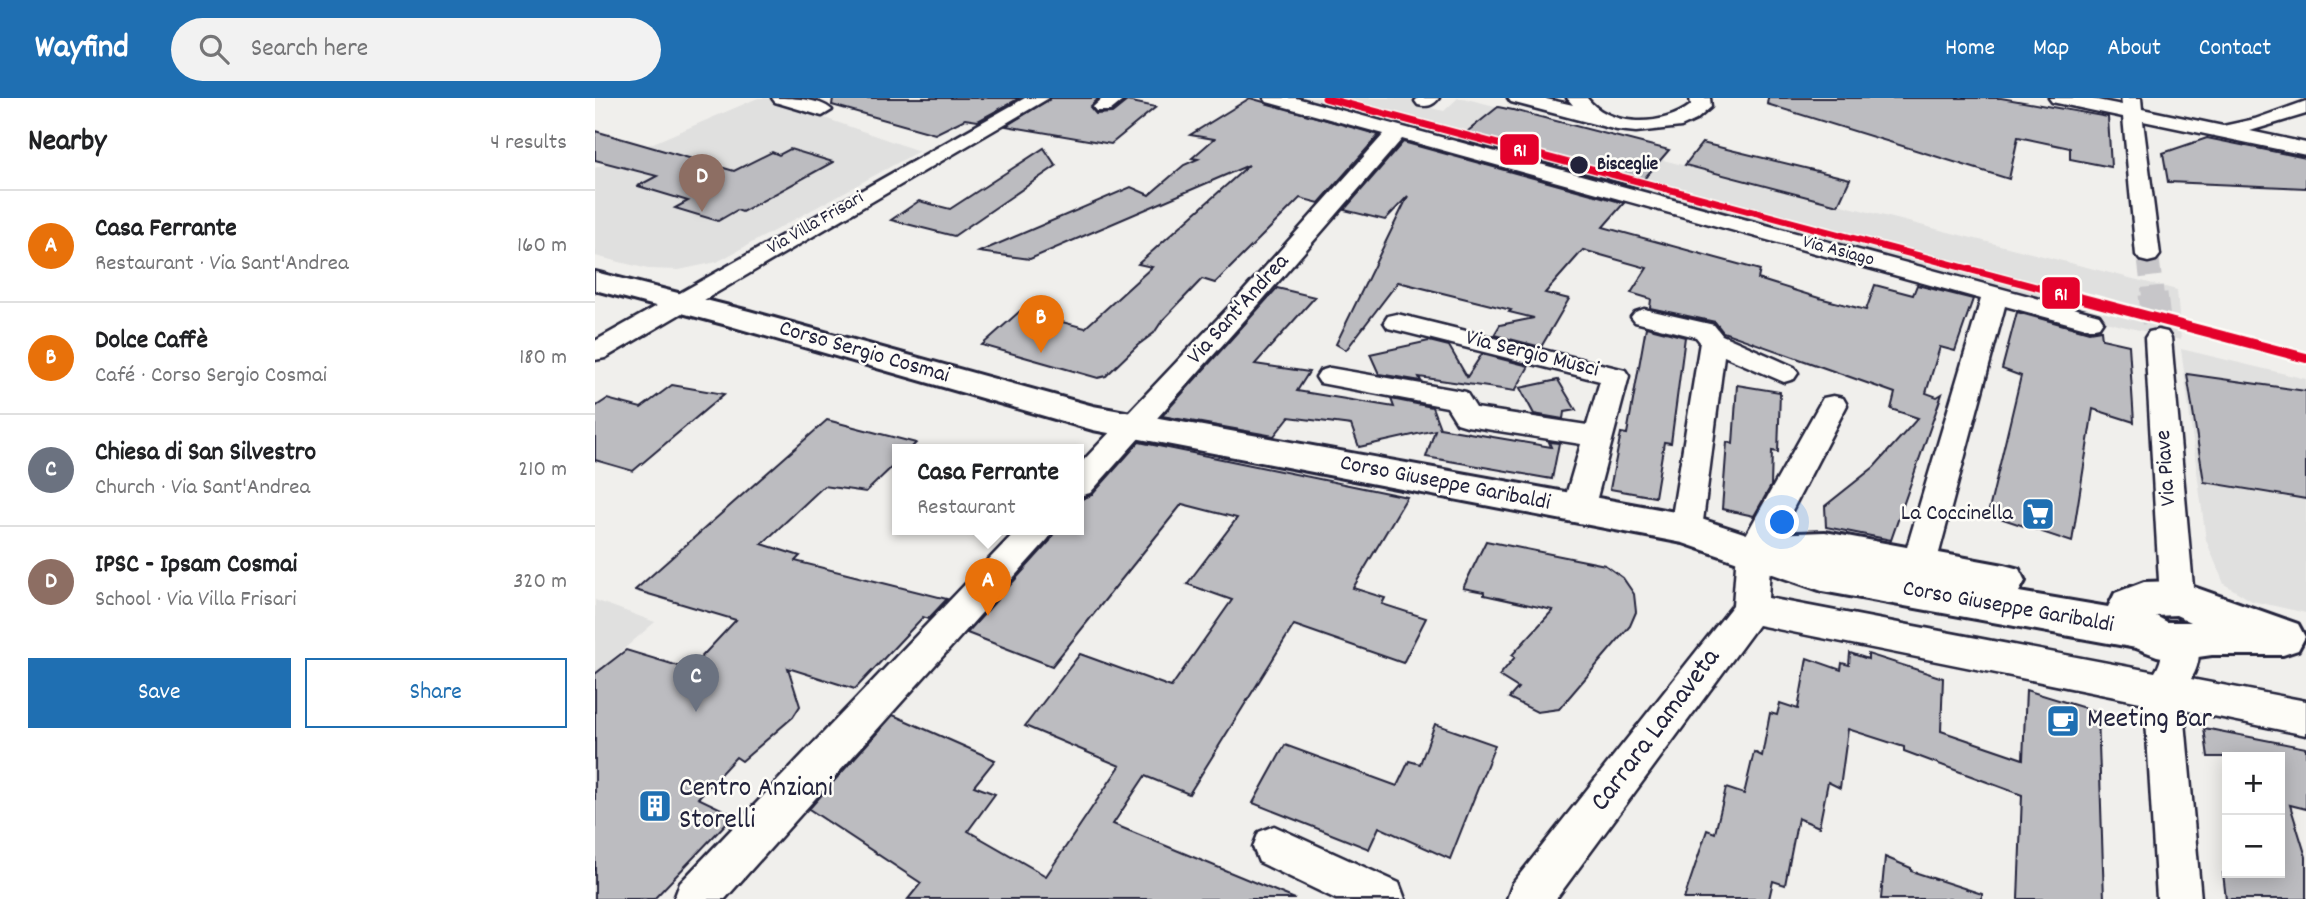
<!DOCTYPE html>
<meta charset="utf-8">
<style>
:root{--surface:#fff;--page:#f2f2f2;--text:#202124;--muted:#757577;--line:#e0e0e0;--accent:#1f6fb2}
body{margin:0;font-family:Dekko,sans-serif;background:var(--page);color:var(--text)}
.controls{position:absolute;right:21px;bottom:21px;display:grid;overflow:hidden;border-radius:0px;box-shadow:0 4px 18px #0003}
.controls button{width:63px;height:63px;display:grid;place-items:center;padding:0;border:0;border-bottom:2px solid var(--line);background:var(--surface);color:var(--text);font:35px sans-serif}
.you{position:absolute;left:1188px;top:425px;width:24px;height:24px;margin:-18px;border:5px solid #fff;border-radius:50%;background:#1a73e8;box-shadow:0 0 0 10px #1a73e833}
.badge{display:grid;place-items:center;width:46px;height:46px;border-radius:50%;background:var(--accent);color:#fff;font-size:23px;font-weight:700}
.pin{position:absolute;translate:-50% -58px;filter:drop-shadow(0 2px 4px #0008)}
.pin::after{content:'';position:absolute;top:37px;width:24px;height:21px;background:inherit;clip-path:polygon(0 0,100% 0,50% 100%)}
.popup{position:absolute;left:297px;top:346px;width:192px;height:91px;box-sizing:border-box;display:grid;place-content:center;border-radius:0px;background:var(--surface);filter:drop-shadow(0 2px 5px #0005);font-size:23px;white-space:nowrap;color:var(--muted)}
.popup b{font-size:26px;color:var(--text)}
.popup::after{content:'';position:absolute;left:50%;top:100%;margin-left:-14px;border:14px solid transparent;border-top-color:var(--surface)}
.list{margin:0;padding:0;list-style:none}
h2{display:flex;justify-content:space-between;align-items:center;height:91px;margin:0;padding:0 28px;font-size:30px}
h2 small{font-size:23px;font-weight:400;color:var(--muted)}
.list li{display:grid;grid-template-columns:46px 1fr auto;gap:21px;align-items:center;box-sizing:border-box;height:112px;padding:0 28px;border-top:2px solid var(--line)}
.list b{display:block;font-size:26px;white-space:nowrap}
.list p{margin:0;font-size:23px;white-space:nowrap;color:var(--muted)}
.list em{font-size:23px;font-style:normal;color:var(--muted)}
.actions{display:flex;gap:14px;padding:21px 28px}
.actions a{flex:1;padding:16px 0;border:2px solid var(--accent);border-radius:0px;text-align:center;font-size:24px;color:var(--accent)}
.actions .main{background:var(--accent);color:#fff}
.icon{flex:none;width:38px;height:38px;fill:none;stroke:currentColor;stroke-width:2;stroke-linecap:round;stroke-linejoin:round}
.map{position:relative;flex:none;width:1711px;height:801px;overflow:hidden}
header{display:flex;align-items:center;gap:42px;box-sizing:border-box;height:98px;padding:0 35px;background:var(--accent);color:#fff}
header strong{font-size:33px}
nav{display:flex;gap:38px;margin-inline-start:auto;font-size:24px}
.search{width:490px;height:63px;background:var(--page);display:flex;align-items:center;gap:18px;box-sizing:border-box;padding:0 24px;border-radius:38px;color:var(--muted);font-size:26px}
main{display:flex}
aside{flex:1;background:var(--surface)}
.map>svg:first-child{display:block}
</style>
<header>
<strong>Wayfind</strong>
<div class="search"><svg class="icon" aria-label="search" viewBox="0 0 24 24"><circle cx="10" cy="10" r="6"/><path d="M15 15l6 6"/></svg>Search here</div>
<nav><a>Home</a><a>Map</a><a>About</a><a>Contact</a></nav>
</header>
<main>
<aside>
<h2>Nearby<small>4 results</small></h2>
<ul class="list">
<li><span class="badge" style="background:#e8710a">A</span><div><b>Casa Ferrante</b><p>Restaurant · Via Sant'Andrea</p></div><em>160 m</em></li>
<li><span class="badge" style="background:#e8710a">B</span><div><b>Dolce Caffè</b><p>Café · Corso Sergio Cosmai</p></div><em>180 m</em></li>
<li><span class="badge" style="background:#6b7280">C</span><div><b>Chiesa di San Silvestro</b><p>Church · Via Sant'Andrea</p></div><em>210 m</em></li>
<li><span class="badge" style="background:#8d6e63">D</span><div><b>IPSC - Ipsam Cosmai</b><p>School · Via Villa Frisari</p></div><em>320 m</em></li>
</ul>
<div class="actions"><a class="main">Save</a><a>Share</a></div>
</aside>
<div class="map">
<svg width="1711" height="801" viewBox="0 0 1711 801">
<rect width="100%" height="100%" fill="#f0efec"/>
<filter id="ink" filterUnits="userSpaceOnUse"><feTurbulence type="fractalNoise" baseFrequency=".0143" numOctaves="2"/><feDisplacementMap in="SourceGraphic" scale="14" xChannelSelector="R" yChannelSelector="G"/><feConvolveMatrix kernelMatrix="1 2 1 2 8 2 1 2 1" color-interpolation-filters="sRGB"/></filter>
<g filter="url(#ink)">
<!-- built -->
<g fill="#e0e0df">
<path d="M163 0H173L324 53 122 164 84 172 53 171 0 158V70Z"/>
<path d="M695 0H824L819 6 849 13 863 0H868L1067 50 1060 60 1582 192 1586 242 1502 222Z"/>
<path d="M1586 251 1711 281V515L1657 503 1629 486 1611 442Z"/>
<path d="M0 502 60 524 0 576Z"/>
</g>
<!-- building -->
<g fill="#bcbcc0" stroke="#22223b" stroke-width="2">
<path d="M238 0H425L383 23 370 21 340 36 237 7Z"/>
<path d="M456 0H504L495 9 501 16 517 15 532 3 561 9 516 46 411 28Z"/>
<path d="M655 0 784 37 724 105 705 100 620 185 607 181 567 223 559 235 543 247 511 278 503 280 387 247 425 213 490 230 557 169 543 166 654 67 435 161 384 154 536 89 554 97 589 67 603 61 597 60 619 41 595 37Z"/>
<path d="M1173 0H1406L1513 19 1516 69 1475 61V50L1423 39 1414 81 1172 6Z"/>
<path d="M903 9 918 12 1074 52 1042 89 863 41Z"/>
<path d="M0 33 139 73 177 54 184 57 195 51 238 64 147 114 142 112 123 123 80 110 93 103 43 88 62 78 0 62Z"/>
<path d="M1612 40 1711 60V90L1573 84 1568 55Z"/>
<path d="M808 44 1029 105 1008 129 1165 172 1163 181 1224 200 1271 212 1280 187 1318 197 1322 187 1378 201 1360 253 1345 249 1331 295 1342 299 1347 296 1296 442 1231 429 1230 408 1279 369 1323 320 1296 311 1300 295 1128 234 1120 224 1055 210 1056 201 1036 195 1052 170 988 152 950 195 974 201 946 249 899 237 905 227 939 220 914 214 916 212 803 184 751 252 741 246 813 98 790 122 749 112Z"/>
<path d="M1107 45 1255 81 1243 107 1090 67Z"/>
<path d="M449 50 461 68 359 138 296 122 324 103 355 111Z"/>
<path d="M682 190 720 199 660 266 714 274 702 293 799 309 796 301 837 309 845 330 956 349 954 344 964 345 957 381 831 359 840 332 764 349 756 327 694 319 679 338 567 318Z"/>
<path d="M1422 214 1494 234 1506 232 1507 241 1534 247 1539 324 1498 311 1477 444 1393 416 1426 278 1407 271Z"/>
<path d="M1051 229 1090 239 1076 345 1069 344 1060 399 1015 391 1026 335 1032 336Z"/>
<path d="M834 243 854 248 872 279 887 256 934 268 920 293 824 279 826 283 784 276 775 256Z"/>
<path d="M1592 276 1711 293V401L1609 384Z"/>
<path d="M963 282 981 312 969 314 968 321 939 316 925 290Z"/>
<path d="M77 287 129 296 38 373 0 362V309L12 301 46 310Z"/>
<path d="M1142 287 1185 294 1183 354 1177 353 1176 388 1159 418 1127 411 1132 344 1138 346Z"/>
<path d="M232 322 321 345 314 352H302V364L271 394 229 388 167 446 205 458 200 463 352 501 333 521 328 519 260 591 193 570 205 608 198 619 147 663 141 659 103 700 139 717 59 801H0V576L31 552 90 570 97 569 141 522 40 492Z"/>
<path d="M544 344 812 399 758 490 790 500 787 506 831 520 808 565 699 527 594 696 550 678 518 726 700 801H313L326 785 214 711 298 617 400 662 379 688 400 696 373 733 451 778 525 668 430 628 485 556 576 589 637 502 592 486 642 420 587 406 457 568 372 535 455 443 460 432H484V402L497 397Z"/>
<path d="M891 443 1010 467 1028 480 1039 496 1041 514 1035 528 964 611 942 614 914 600 923 590 904 578 920 559 917 557 958 512 889 497V494L868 490Z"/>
<path d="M1255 555 1273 561V556L1348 580 1346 633 1428 661 1431 592 1503 614 1509 801H1423L1427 697 1309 653V649L1253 631 1245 690 1233 684 1224 729 1203 720 1190 787 1178 783 1174 801H1089L1112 732 1120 735 1131 690 1149 696 1159 654 1167 658 1175 615 1182 617 1185 605 1203 611 1212 560 1246 572 1247 565 1254 567Z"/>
<path d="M840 626 900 647 855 761 784 729 774 751 658 705 690 647 802 688 814 663 825 666Z"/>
<path d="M1609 630 1711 650V711L1695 707 1711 759V801H1631L1628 775H1685V659H1613Z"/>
<path d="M1290 759 1316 770V773L1387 796V801H1286Z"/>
</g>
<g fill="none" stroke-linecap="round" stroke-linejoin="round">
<!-- minor-tunnel-far1 -->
<path stroke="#c7c6c9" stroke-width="22" stroke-dasharray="22 10" stroke-linecap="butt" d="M1553 157 1558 198"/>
<!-- minor-tunnel -->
<path stroke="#c7c6c9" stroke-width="29" stroke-dasharray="29 15" stroke-linecap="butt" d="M1558 196 1563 240"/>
<defs>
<g id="minor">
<path d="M177 0C196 0 224 0 237 12L227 18 180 4Z"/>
<path d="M430 0H454L10 260 0 262V243Z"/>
<path d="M508 0H531L515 13H501L498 9Z"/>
<path d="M669 0H701L1504 217 1508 223 1504 229 1495 231 1410 208 1341 466 1336 475 1324 479 1312 475 1307 466 1386 201 807 41 664 206 495 395 484 398V367L646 196 789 36 672 4Z"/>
<path d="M823 0H844C838 8 832 9 823 7L820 3Z"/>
<path d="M913 0H947L978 7 972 0H992C1015 30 1068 29 1096 7L1095 0H1115L1116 9 1101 22 1086 29 1041 34 1022 32 916 4Z"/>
<path d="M1454 0H1492L1527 7 1526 0H1546L1547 11 1628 28 1660 21 1711 3V16L1655 33 1711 45V57L1548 23 1565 157 1561 162 1553 164 1545 162 1541 157 1528 19 1457 4Z"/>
<path d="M1049 211 1119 227 1127 237 1199 269 1203 275 1199 281 1189 284 1129 258 1107 431 1102 440 1091 443 1080 440 1075 431 1105 244 1101 239 1040 224 1036 219 1040 214Z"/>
<path d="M802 216 1030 272 1034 278 999 411 994 419 983 423 972 419 967 411 986 346 872 328 862 325 852 309 725 285 721 279 725 273 735 270 861 292 871 294 881 310 992 327 1005 283 793 230 789 224 793 218Z"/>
<path d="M1563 232 1572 234 1576 240 1599 500 1594 510 1582 514 1570 510 1565 500 1550 240 1554 234Z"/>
<path d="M1238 298 1248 300 1252 307 1176 453 1173 500 1560 574C1570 559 1565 549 1572 533L1585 529 1598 533C1606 550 1606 565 1596 581L1711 603V637L1589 612 1606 801H1562L1550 605 1163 527 961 801H912L918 785 1138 507 1142 453 1224 307 1228 300Z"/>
<path d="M422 432H458L453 441 130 801H79L85 785Z"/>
<path d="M679 728 804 785 810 801H741L664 764 658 749 664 734Z"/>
</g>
<path id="major" d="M0 174 154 213 498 308 1091 416 1164 440 1175 436 1230 434 1409 467 1424 471 1430 483 1424 494 1513 509 1520 495 1549 484 1582 483 1703 526 1710 539 1703 552 1688 557H1617L1582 562 1562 558 1541 550 1227 493 1088 445 498 332 132 227 0 192ZM1581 517 1596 524H1572L1561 518Z"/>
</defs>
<!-- minor casing -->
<use href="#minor" stroke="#22223b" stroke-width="5"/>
<!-- major casing -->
<use href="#major" stroke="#22223b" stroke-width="6"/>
<!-- minor -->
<use href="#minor" fill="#fdfcf7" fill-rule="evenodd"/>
<!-- major -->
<use href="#major" fill="#fdfcf7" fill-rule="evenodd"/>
<defs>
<path id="rail-1-far1" d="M730 0 1475 198"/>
<path id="rail-1" d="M1469 196 1711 260"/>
</defs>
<!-- rail-1-far1 casing -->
<use href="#rail-1-far1" stroke="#fdfcf7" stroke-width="10"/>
<!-- rail-1 casing -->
<use href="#rail-1" stroke="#fdfcf7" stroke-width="15"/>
<!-- rail-1-far1 -->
<use href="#rail-1-far1" stroke="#e4002b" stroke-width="7"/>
<!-- rail-1 -->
<use href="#rail-1" stroke="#e4002b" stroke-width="10"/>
</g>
</g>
<!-- icons -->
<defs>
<symbol id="supermarket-square" viewBox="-11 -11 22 22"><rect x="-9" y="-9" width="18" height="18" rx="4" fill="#1f6fb2" stroke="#fdfcf7"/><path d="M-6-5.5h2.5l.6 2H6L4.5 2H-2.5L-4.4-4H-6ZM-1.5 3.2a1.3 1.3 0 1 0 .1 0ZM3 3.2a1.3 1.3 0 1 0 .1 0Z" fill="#fff"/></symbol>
<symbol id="cafe-square" viewBox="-11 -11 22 22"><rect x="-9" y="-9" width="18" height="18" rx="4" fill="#1f6fb2" stroke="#fdfcf7"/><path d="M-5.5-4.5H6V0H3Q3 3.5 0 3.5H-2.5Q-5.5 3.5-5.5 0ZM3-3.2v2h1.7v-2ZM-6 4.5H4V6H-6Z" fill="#fff"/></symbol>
<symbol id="building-square" viewBox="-11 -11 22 22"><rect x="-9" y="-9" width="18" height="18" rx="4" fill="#1f6fb2" stroke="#fdfcf7"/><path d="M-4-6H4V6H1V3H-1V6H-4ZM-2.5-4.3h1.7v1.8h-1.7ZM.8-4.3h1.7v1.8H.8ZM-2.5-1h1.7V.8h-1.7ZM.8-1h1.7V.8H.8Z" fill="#fff"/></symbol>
</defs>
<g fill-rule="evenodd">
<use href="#supermarket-square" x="1424" y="397" width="38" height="38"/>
<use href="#cafe-square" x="1449" y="604" width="38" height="38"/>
<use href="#building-square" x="41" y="689" width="38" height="38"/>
</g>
<!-- markers -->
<circle fill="#22223b" stroke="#fdfcf7" stroke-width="2.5" cx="984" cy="67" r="10"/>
<g text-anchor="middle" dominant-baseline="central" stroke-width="5" stroke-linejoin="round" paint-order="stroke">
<!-- far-stop labels -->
<g font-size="19" font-weight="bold" fill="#22223b" stroke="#fdfcf7" text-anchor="start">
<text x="1002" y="67">Bisceglie</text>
</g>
<!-- far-street labels -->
<g font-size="19" fill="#22223b" stroke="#fdfcf7">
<text transform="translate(221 126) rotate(-30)">Via Villa Frisari</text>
<text transform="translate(1243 154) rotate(15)">Via Asiago</text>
</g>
<!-- street labels -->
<g font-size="23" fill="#22223b" stroke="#fdfcf7">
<text transform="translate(644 212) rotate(-48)">Via Sant'Andrea</text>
<text transform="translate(269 255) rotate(16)">Corso Sergio Cosmai</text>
<text transform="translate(937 257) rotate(14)">Via Sergio Musci</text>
<text transform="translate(1572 370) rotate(-94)">Via Piave</text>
<text transform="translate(850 386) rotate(11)">Corso Giuseppe Garibaldi</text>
<text transform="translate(1413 510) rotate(10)">Corso Giuseppe Garibaldi</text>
</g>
<!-- poi labels -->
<g font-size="23" fill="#22223b" stroke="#fdfcf7" text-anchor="end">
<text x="1418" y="416">La Coccinella</text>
</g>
<!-- near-poi labels -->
<g font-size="28" fill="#22223b" stroke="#fdfcf7" text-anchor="start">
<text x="1492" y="623">Meeting Bar</text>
<text x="84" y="692">Centro Anziani<tspan x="84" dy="32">Storelli</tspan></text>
</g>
<!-- near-street labels -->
<g font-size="28" fill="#22223b" stroke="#fdfcf7">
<text transform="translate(1062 633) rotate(-53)">Carrara Lamaveta</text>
</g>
</g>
<g stroke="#fdfcf7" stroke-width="2.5">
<rect x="904" y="35" width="41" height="33" rx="7" fill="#e4002b"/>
<rect x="1446" y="178" width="40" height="34" rx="7" fill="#e4002b"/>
</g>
<g font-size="19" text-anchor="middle" font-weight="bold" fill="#fff">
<text x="925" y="58">R1</text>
<text x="1466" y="202">R1</text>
</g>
</svg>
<div class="controls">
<button>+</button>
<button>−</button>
</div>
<div class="you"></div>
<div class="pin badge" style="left:393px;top:518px;background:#e8710a">A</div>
<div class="popup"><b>Casa Ferrante</b>Restaurant</div>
<div class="pin badge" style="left:446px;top:255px;background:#e8710a">B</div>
<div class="pin badge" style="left:101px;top:614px;background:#6b7280">C</div>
<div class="pin badge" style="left:107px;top:114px;background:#8d6e63">D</div>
</div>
</main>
